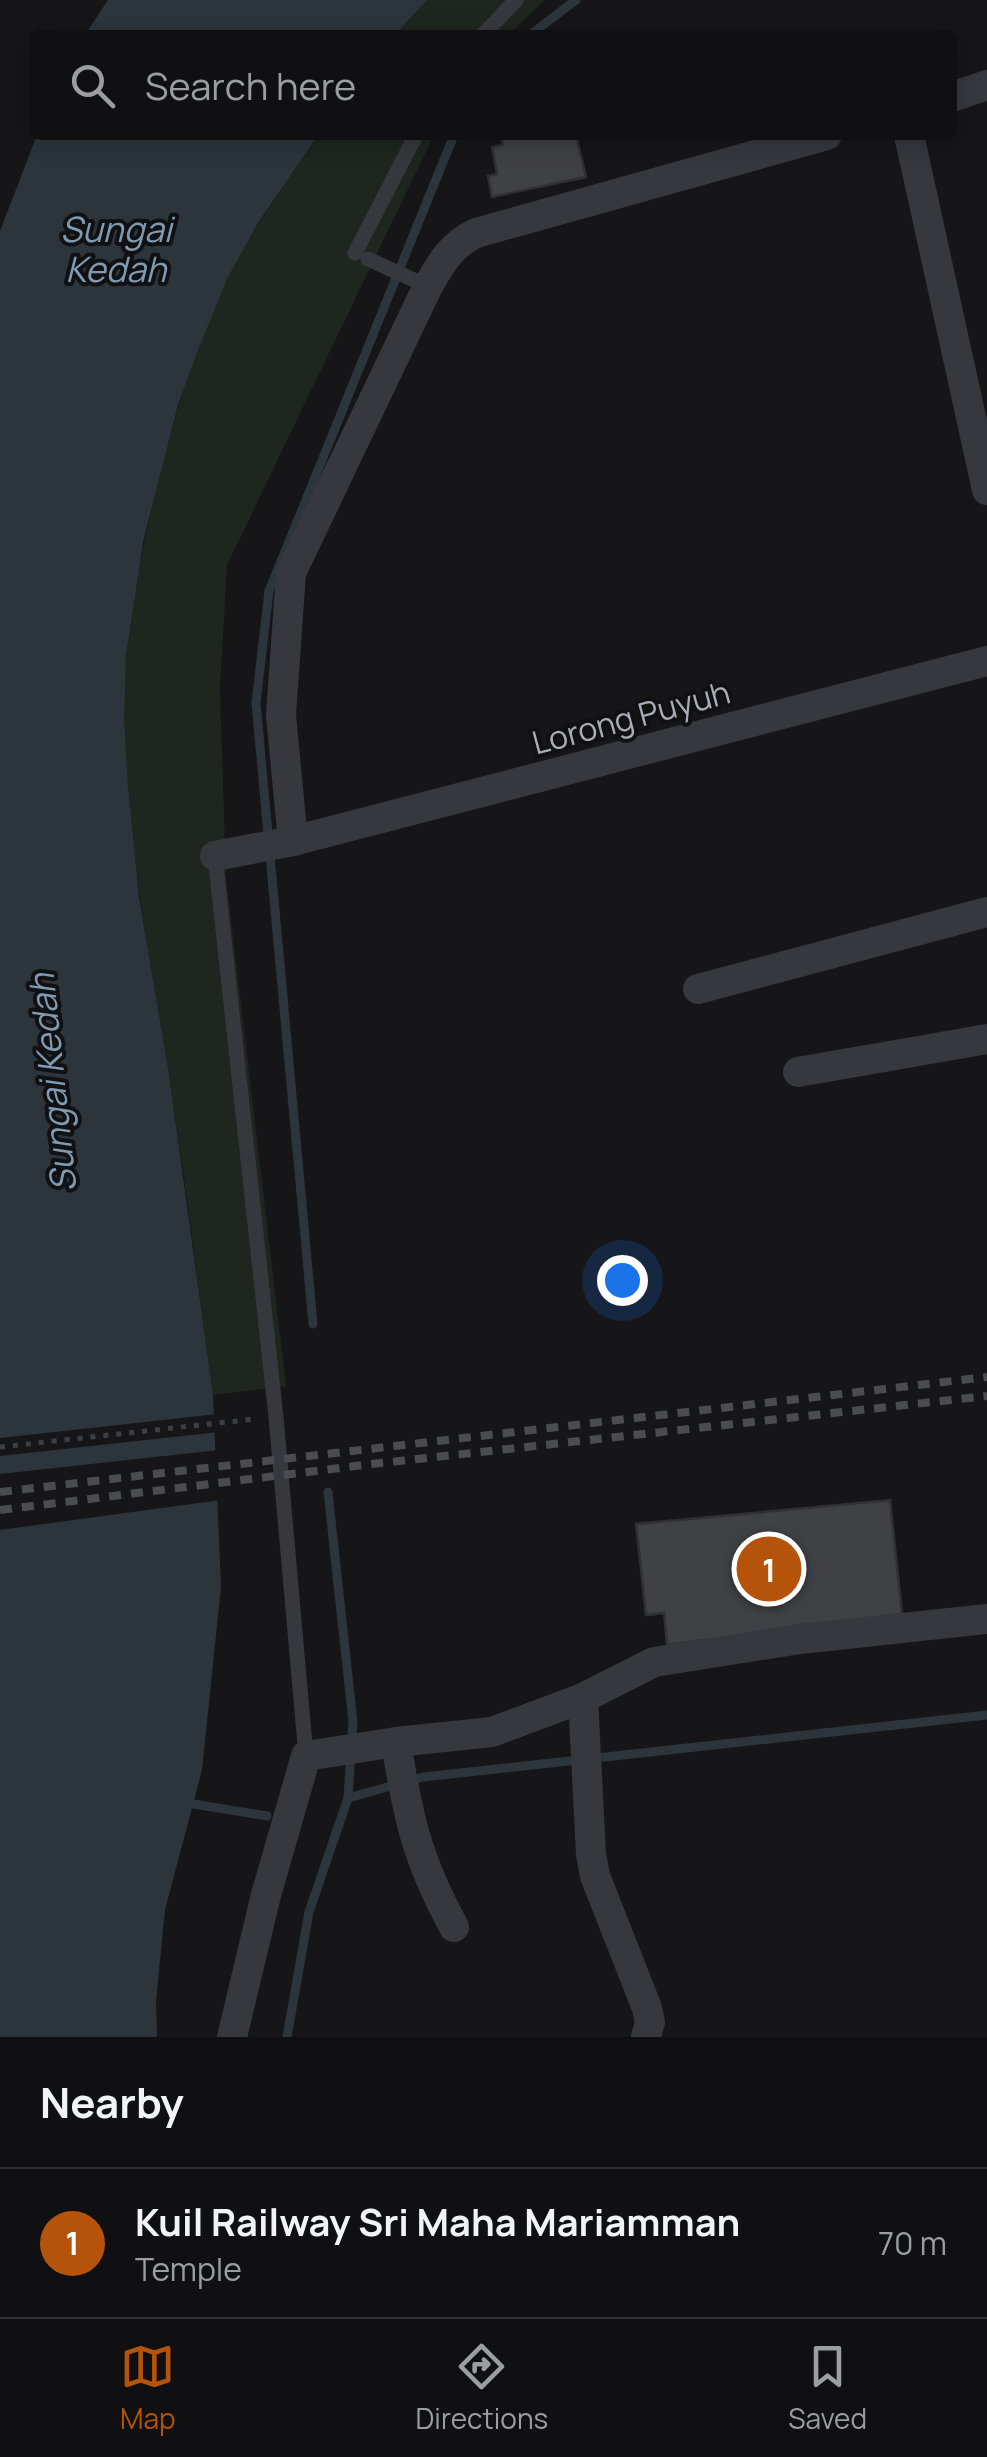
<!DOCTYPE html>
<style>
:root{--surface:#101012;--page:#19191b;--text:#f1f3f6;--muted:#9c9d9f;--line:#303032;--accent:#b45309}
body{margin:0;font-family:Manrope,sans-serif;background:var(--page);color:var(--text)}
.you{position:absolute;left:622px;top:1280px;width:35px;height:35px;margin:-25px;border:8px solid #fff;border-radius:50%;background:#1a73e8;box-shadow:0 0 0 15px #1a73e833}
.badge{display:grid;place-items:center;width:65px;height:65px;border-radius:50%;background:var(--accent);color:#fff;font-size:32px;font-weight:700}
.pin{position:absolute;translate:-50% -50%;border:5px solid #fff;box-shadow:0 2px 10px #0006}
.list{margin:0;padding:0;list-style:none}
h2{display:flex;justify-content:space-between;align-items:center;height:130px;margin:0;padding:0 40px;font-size:42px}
h2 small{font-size:32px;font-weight:400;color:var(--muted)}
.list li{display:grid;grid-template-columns:65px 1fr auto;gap:30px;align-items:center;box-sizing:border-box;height:150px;padding:0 40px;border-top:2px solid var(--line)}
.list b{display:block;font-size:38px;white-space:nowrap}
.list p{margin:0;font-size:32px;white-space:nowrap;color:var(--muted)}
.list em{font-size:32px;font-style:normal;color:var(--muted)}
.icon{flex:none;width:55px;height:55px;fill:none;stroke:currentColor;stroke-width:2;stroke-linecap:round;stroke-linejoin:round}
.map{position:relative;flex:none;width:987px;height:2037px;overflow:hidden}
.search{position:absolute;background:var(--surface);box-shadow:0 5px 25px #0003;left:30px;right:30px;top:30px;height:110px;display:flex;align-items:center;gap:25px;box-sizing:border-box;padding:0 35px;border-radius:10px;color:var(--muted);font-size:38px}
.sheet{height:280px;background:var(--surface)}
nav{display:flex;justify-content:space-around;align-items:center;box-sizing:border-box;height:140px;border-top:2px solid var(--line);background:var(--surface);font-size:28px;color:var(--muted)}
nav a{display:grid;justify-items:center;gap:5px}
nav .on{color:var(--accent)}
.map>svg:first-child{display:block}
</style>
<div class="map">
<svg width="987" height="2037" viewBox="0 0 987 2037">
<rect width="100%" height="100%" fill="#161618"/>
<!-- green -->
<g fill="#1e261f">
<path d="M427 0H545L508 35H395Z"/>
<path d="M318 135H434L227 565 220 689 226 877 286 1386 213 1395C198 1288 186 1180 168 1073 149 956 127 840 124 721 122 635 141 550 162 467 179 402 198 335 229 275 254 226 287 181 318 135Z"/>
</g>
<!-- water -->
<g fill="#2c353c">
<path d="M108 0H427L395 35H85Z"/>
<path d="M37 135H318L258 223 228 277 199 347 178 405 143 542 126 655 124 718 128 787 139 897 169 1075 213 1395 221 1587 202 1770 165 1910 156 2001 157 2037H0V231Z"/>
</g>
<!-- pier -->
<g fill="#161618">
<path d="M218 1414 219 1432 0 1456V1438Z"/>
<path d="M219 1450 221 1500 0 1530V1474Z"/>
</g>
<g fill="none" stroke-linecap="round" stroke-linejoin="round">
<!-- stream -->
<g stroke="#2c353c" stroke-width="9">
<path d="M530 35 576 0"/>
<path d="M313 1324 256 703 269 591 454 135"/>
<path d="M348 1798 423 1777 987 1715"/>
<path d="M181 1802 267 1816"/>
<path d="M287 2037 309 1912 348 1798 353 1722 328 1492"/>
</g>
</g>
<!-- building -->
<g fill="#404145" stroke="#303034" stroke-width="2.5">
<path d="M501 135H576L586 177 492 197 488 176 497 174 492 147 503 145Z"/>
<path d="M890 1500 902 1614 667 1645 664 1613 646 1615 636 1524Z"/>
</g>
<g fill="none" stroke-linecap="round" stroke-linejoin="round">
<!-- path -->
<path stroke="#3d3f44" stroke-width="5" stroke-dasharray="5 8" stroke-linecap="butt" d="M0 1447 255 1419"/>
<!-- service -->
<g stroke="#37383d" stroke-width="15">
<path d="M483 35 516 0"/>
<path d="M355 253 416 135"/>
<path d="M368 259 416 281"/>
<path d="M215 856 276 1417 306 1756"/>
</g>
<!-- minor -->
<g stroke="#37383d" stroke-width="30">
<path d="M952 97 987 85"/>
<path d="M909 135 987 490"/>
<path d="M293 841 281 715 291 573 428 286C441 263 451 245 476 233L827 135"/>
<path d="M215 856 293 841 987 661"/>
<path d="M698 989 987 912"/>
<path d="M798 1072 987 1039"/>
<path d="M583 1698 591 1854 595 1876 647 2008 650 2022 646 2037"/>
<path d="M396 1742C408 1818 417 1859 454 1927"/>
<path d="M232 2037 266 1895 306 1756 396 1742 492 1732 583 1698 654 1662 800 1639 987 1619"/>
</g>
<!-- rail -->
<g stroke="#4a4c52" stroke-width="8" stroke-dasharray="12 10" stroke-linecap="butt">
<path d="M0 1492 987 1377"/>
<path d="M0 1510 372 1464 987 1396"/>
</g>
</g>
<g text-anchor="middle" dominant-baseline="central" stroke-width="8" stroke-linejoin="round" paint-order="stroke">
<!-- street labels -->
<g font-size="32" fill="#a8adb8" stroke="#111113">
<text transform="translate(631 717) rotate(-15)">Lorong Puyuh</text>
</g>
<!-- water labels -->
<g font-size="35" font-style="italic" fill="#7f9bb3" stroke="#111113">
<text x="116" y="229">Sungai<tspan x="116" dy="40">Kedah</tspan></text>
<text transform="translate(52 1083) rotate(-96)">Sungai Kedah</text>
</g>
</g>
</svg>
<div class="you"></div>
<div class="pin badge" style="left:769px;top:1569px">1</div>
<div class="search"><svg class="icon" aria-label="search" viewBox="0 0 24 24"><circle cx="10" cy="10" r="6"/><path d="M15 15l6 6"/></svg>Search here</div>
</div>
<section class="sheet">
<h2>Nearby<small></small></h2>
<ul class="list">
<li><span class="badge">1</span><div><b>Kuil Railway Sri Maha Mariamman</b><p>Temple</p></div><em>70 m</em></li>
</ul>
</section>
<nav>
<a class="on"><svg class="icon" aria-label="map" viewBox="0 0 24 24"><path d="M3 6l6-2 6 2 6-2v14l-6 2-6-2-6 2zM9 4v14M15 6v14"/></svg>Map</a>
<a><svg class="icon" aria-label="directions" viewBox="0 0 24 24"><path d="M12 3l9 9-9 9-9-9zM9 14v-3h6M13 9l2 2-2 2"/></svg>Directions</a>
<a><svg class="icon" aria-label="saved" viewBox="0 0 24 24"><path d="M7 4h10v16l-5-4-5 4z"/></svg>Saved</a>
</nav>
